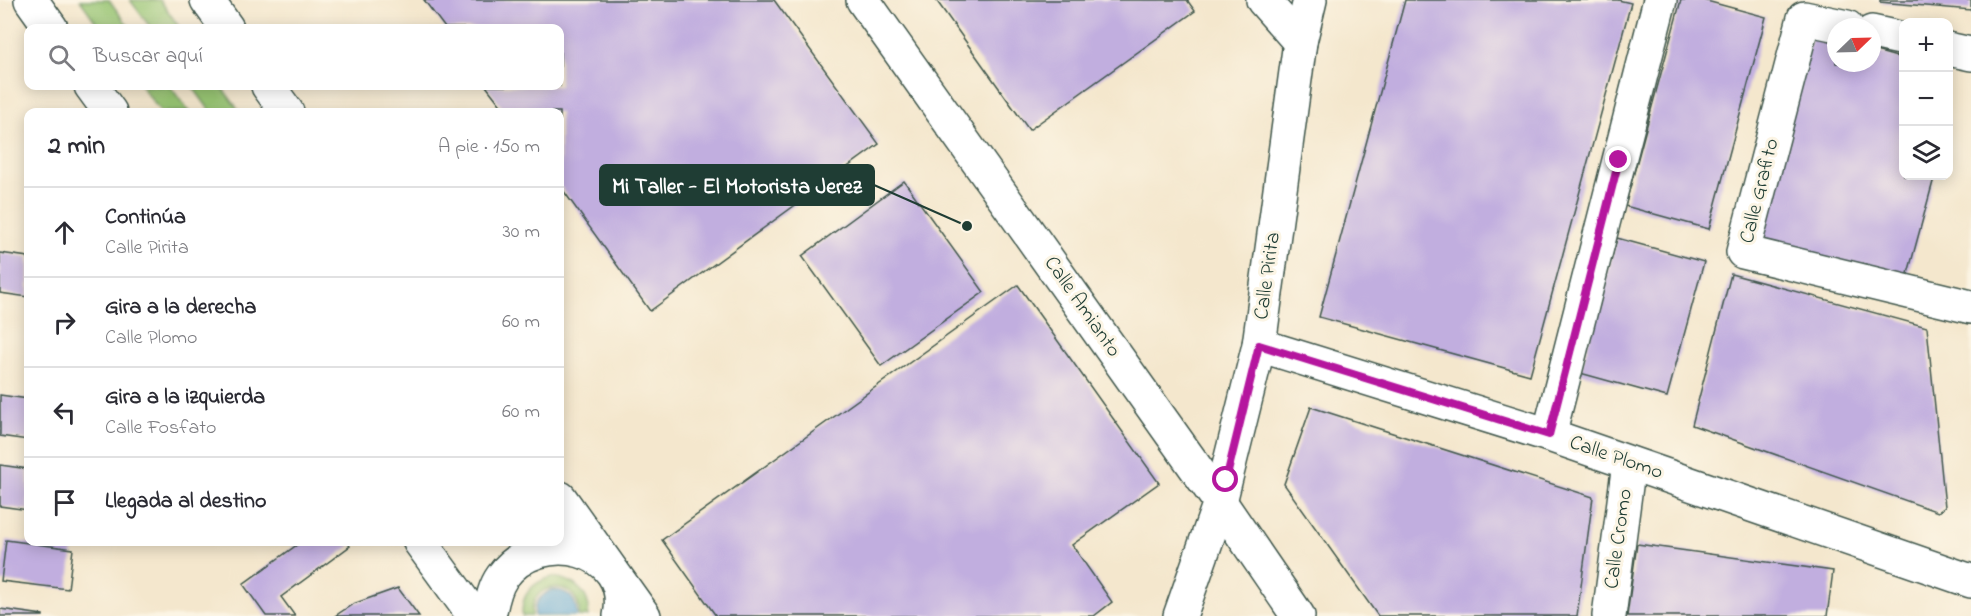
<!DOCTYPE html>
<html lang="es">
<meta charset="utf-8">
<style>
:root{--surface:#fff;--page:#f7f7f7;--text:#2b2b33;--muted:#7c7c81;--line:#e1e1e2}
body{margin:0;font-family:"Indie Flower",sans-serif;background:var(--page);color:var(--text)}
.controls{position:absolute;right:18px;top:18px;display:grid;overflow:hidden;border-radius:12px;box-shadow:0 3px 15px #0003}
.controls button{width:54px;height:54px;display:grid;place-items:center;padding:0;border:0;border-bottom:2px solid var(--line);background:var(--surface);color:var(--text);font:30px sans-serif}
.compass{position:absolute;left:1827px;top:18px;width:54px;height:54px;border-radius:50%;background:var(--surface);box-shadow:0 3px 15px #0003;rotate:67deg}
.stop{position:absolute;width:18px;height:18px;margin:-14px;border:4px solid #b5179e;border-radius:50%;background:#fff}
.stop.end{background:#b5179e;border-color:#fff;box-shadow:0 2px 6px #0008}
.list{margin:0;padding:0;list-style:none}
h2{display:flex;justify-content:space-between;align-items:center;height:78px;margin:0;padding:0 24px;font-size:26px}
h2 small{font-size:20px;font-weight:400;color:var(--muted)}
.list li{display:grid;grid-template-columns:39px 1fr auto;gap:18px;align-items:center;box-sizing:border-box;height:90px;padding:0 24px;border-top:2px solid var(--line)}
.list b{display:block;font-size:22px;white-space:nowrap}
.list p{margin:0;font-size:20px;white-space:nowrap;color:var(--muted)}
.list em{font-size:20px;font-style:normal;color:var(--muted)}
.icon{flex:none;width:33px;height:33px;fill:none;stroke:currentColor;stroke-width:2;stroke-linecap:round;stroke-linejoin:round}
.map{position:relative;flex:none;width:1971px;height:616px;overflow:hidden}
.search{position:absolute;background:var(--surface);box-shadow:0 3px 15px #0003;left:24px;top:24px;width:540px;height:66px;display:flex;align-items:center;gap:15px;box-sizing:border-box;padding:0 21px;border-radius:12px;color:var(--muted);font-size:22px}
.panel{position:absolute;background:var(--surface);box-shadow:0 3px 15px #0003;left:24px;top:108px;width:540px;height:438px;border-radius:12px}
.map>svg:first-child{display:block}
</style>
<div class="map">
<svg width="1971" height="616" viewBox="0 0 1971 616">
<rect width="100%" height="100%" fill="#fcf5e5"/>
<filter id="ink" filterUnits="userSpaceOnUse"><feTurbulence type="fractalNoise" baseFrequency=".0167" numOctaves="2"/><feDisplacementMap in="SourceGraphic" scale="12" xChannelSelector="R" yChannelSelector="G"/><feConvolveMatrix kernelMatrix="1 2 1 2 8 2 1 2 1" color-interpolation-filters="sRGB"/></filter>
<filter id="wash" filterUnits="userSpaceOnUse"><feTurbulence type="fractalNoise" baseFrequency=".008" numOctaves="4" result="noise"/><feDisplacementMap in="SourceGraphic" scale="24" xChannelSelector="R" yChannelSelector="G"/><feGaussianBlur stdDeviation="1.35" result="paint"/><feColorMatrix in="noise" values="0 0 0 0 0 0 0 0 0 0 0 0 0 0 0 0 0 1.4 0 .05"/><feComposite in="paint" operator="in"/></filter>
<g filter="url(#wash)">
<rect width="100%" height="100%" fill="#f4e7cd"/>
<!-- green -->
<g fill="#98c573" stroke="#5c8154" stroke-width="1.5">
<path d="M80 0H109L130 28H100Z"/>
<path d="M130 0H160L180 28H151Z"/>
<path d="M141 86H170L189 112H161Z"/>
<path d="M192 86H221L240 112H211Z"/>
<path d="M552 577C573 579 592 593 588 616H579C582 578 529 578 532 616H522C521 595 532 582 552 577Z"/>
</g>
<!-- water -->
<path fill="#5ba4d2" stroke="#3d7083" stroke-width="1.5" d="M551 590C568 589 577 599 577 616H535C533 603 540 596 551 590Z"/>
<g id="blocks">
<!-- building -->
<g fill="#c1aedf">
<path d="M424 0H774L879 144 650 311 560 186V112H506L486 86H560V28H445Z"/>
<path d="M936 0H1187L1195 11 1029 130Z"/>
<path d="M1405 0H1618L1631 3 1530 375 1319 317Z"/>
<path d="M1681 0H1703L1766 17 1709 229 1625 206Z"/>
<path d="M1880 0H1971V10L1880 2Z"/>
<path d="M1813 33 1836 40V63H1872V50L1904 59V176H1925L1934 178 1906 281 1757 240Z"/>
<path d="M904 181 984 292 881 366 802 256Z"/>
<path d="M1617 238 1704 262 1667 397 1580 373Z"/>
<path d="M0 253 28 257V297L0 293Z"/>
<path d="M1731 274 1927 327 1945 507 1938 512 1692 425Z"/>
<path d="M1018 285 1159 483 1072 545 1112 602 1094 616H716L662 540Z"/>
<path d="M0 395 28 399V440L0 436Z"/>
<path d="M1311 407 1593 497 1577 616H1378L1284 484Z"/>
<path d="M0 465 28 469V510L0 506Z"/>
<path d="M6 540 73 549 68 589 1 581Z"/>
<path d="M301 542H347L350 546 281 597 295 616H266L243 584Z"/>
<path d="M1637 544 1833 571 1827 616H1627Z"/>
<path d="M398 588 419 616H335L353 604Z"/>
<path d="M0 609 43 615V616H0Z"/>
</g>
</g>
</g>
<g filter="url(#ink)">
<use href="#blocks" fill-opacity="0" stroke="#3f564b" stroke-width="1.5"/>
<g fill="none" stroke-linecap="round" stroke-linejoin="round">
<defs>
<g id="street">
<path d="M863 0 1220 502 1298 616"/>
<path d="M1263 0 1300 42"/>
<path d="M1847 27 1804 18 1743 252 1971 307"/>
<path d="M1872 32 1904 39"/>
<path d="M1948 49 1971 54"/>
<path d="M1259 345 1549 435 1971 581"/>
<path d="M1549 435 1660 0"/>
<path d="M1180 616 1220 502 1259 345 1300 42 1310 0"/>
<path d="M1609 616 1629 463"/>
</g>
<g id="primary">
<path d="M31 0 51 28"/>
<path d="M207 0 227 28"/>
<path d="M91 86 110 112"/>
<path d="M268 86 287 112"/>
<path d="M560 498 644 616"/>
<path d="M420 542 474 616"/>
<path d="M489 616C492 602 494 588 502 577 539 525 634 546 620 616"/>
</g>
</defs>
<!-- street casing -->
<use href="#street" stroke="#3f564b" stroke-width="36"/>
<!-- primary casing -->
<use href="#primary" stroke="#3f564b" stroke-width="36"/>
<!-- street -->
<use href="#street" stroke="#fff" stroke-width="33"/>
<!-- primary -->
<use href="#primary" stroke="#fff" stroke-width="33"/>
</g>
</g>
<g fill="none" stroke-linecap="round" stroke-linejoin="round" filter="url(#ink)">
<!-- route -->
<path stroke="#b5179e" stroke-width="8" d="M1226 480 1259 345 1549 435 1619 160"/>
</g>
<g text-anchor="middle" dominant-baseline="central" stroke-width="6" stroke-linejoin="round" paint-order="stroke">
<!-- street labels -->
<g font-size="21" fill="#1f3d34" stroke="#fcf5e5">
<text transform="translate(1760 191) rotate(-76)">Calle Grafito</text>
<text transform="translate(1268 276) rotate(-82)">Calle Pirita</text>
<text transform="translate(1082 307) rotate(55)">Calle Amianto</text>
<text transform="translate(1616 458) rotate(19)">Calle Plomo</text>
<text transform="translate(1619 539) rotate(-82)">Calle Cromo</text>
</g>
</g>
<!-- callouts -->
<path fill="none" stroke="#1f3d34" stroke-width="2" d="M967 226L874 185"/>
<circle fill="#1f3d34" stroke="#fcf5e5" stroke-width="2" cx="967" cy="226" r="6"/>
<rect fill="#1f3d34" stroke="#1f3d34" stroke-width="2" x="600" y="165" width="274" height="40" rx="6"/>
<g font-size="22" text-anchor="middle" font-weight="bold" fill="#fff">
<text x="737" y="193">Mi Taller - El Motorista Jerez</text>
</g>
</svg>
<div class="controls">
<button>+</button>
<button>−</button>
<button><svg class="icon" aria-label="layers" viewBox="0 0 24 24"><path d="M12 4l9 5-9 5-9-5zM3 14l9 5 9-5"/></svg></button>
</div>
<svg class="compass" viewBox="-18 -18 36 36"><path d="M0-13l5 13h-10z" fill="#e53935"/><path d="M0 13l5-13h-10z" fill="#7c7c81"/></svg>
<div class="stop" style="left:1226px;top:480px"></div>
<div class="stop end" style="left:1619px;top:160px"></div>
<div class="search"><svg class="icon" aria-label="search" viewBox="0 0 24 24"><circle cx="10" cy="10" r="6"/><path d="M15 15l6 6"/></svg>Buscar aquí</div>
<section class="panel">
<h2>2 min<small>A pie · 150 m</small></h2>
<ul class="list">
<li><svg class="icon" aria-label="ahead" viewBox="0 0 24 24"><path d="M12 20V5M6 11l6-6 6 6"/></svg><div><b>Continúa</b><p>Calle Pirita</p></div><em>30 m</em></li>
<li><svg class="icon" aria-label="right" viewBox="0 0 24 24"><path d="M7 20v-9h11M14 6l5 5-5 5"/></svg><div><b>Gira a la derecha</b><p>Calle Plomo</p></div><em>60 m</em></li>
<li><svg class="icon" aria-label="left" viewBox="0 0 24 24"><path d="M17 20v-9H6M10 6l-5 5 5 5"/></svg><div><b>Gira a la izquierda</b><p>Calle Fosfato</p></div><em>60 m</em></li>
<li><svg class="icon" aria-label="arrive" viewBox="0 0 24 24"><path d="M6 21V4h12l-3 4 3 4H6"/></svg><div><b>Llegada al destino</b></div></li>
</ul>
</section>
</div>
